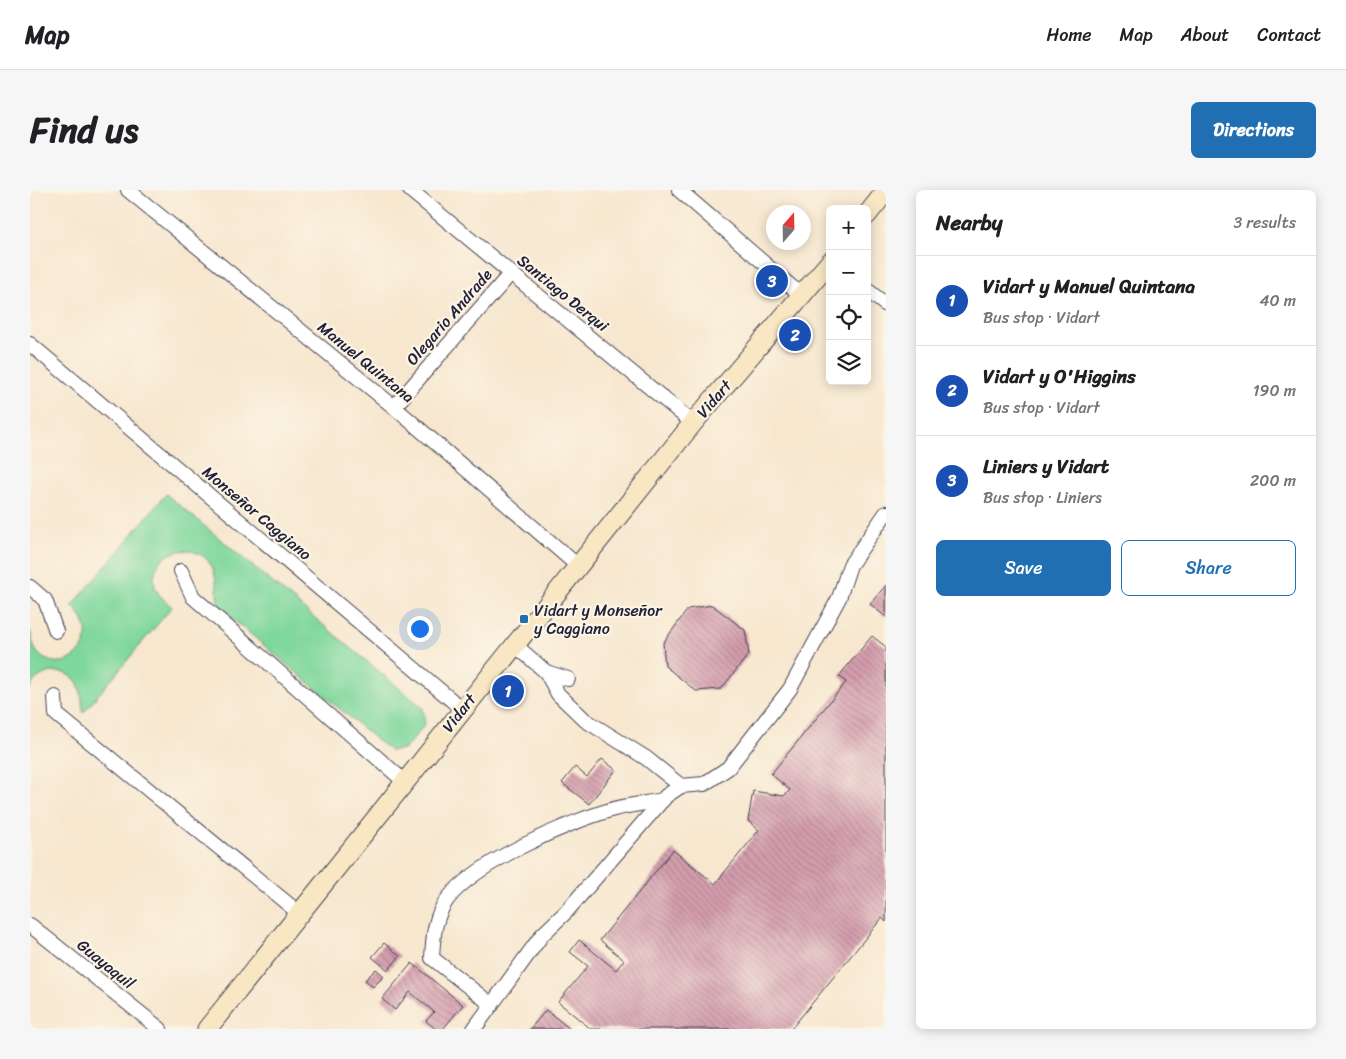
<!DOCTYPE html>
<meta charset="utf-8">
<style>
:root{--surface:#fff;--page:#f6f6f6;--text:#202124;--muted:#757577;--line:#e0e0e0;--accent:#1f6fb2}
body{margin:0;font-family:Sriracha,sans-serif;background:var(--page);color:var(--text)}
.controls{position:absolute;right:15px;top:15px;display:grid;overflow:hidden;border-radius:8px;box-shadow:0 2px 12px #0003}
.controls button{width:45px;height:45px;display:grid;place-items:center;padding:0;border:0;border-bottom:1px solid var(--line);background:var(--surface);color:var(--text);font:25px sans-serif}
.compass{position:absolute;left:736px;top:15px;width:45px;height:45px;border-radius:50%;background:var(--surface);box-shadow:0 2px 12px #0003;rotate:20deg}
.you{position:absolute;left:389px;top:438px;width:18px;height:18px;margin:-12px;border:4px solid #fff;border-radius:50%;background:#1a73e8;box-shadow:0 0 0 8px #1a73e833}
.badge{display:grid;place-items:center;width:32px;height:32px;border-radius:50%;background:var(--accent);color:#fff;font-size:16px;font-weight:700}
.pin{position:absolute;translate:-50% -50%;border:2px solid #fff;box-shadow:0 1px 5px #0006}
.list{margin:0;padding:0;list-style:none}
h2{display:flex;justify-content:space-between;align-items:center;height:65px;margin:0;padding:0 20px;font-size:21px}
h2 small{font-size:16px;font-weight:400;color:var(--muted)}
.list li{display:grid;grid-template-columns:32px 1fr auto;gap:15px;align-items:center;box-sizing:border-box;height:90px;padding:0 20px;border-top:1px solid var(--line)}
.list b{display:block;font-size:19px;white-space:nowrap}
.list p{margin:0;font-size:16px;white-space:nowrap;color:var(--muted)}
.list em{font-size:16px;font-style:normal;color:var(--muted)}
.actions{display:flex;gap:10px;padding:15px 20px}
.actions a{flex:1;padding:11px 0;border:1px solid var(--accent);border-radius:8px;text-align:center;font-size:18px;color:var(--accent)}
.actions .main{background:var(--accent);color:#fff}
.icon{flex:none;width:28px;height:28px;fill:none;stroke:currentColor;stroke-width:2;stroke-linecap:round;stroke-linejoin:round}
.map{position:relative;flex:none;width:856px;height:839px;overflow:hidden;border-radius:8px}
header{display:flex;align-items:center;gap:30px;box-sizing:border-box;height:70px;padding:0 25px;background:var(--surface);border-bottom:1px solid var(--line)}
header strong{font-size:24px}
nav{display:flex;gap:28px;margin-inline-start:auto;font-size:18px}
.intro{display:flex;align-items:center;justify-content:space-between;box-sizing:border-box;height:120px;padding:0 30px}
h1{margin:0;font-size:35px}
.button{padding:12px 22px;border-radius:8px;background:var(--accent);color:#fff;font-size:18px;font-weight:700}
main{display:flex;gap:30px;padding:0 30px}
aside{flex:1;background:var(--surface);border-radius:8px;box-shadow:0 2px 12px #0003}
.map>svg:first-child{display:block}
</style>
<header>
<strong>Map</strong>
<nav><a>Home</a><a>Map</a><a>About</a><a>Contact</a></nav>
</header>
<div class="intro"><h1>Find us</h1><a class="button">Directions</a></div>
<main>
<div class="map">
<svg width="856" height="839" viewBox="0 0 856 839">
<defs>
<pattern id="building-back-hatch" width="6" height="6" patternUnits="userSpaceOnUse" patternTransform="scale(1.25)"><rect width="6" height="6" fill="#d49dad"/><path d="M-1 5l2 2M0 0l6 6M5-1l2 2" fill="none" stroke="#ac808e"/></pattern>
</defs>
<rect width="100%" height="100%" fill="#fcf5e5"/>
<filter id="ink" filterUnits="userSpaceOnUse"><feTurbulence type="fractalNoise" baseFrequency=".02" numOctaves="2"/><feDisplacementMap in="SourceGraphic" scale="10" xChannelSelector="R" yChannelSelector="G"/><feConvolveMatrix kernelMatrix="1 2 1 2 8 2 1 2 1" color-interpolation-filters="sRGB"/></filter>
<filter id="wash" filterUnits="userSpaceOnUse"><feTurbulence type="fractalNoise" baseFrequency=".0096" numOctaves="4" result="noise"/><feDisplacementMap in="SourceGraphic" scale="20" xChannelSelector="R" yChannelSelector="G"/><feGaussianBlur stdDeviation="1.12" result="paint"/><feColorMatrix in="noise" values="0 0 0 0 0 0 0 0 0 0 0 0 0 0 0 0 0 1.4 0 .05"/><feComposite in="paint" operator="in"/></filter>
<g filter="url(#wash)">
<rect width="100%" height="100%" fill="#f7e7cf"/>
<!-- green -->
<path fill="#7ed79c" stroke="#507c6c" d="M136 304 393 518 395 534 375 559 360 561 188 417C187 405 187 390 183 379 169 346 117 361 125 396 127 405 136 411 142 417L53 523C52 514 52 500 47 492 36 476 7 480 0 498V440C2 447 3 457 7 462 30 491 81 453 42 416Z"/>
<g id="blocks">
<!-- building -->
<g fill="url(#building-back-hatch)">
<path d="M856 395V427L840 414Z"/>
<path d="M682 415 715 440 719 464 691 499 666 501 635 476 633 453 658 419Z"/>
<path d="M842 446 856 457V732L852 728 761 839H561L528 812 558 776 540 762 549 750 586 780 594 770 570 750 643 660 685 694 729 640 718 631 723 601 754 606 760 600 741 584 816 492 809 486Z"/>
<path d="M572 569 586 580 559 614 532 593 545 577 557 587Z"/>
<path d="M354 753 370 766 358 780 342 767Z"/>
<path d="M382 773 433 815 413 839H406L396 831 404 822 380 802 365 820 352 809Z"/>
<path d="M346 779 354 786 343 797 335 790Z"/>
<path d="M516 820 540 839H500Z"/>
</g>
</g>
</g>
<g filter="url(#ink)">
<use href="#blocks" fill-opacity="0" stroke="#424051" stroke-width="1"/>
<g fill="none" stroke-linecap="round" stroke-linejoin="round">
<defs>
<g id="street">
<path d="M98 0 364 217 548 376"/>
<path d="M380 0 663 233"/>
<path d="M649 0 771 105"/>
<path d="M837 100 856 115"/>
<path d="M0 154 432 519"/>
<path d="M364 217 481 83"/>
<path d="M151 381 163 407 375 592"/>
<path d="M0 397 15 410 26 441"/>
<path d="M484 454 516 482 528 504 555 530 616 568 651 596 674 594 698 578 760 499 809 408 820 375 856 323"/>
<path d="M516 482 538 489"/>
<path d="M25 507 26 524 269 723"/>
<path d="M0 735 130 839"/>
<path d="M462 815 402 768C403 750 404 732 413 716 435 676 540 631 584 619 600 615 617 613 633 610"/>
<path d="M444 839 512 745 536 722 636 606 651 596"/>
</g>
<g id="secondary">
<path d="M837 25 856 1"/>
<path d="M177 839 663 233 800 72"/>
</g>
</defs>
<!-- street casing -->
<use href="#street" stroke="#424051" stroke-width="16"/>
<!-- secondary casing -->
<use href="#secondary" stroke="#424051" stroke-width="21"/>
<!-- street -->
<use href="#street" stroke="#fff" stroke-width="14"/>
<!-- secondary -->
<use href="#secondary" stroke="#f9e7c3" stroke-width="19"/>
</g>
</g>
<!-- markers -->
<rect fill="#1f6fb2" stroke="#fcf5e5" stroke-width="2" x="489" y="424" width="10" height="10" rx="2.5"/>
<g text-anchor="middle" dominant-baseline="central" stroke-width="4.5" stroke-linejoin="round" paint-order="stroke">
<!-- street labels -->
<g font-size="16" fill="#22223b" stroke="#fcf5e5">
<text transform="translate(533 103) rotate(39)">Santiago Derqui</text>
<text transform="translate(419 127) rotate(-49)">Olegario Andrade</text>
<text transform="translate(336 172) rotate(39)">Manuel Quintana</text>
<text transform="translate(684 209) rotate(-49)">Vidart</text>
<text transform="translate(227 323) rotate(40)">Monseñor Caggiano</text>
<text transform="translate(429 523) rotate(-52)">Vidart</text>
<text transform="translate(76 774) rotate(39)">Guayaquil</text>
</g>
<!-- poi labels -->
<g font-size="16" fill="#22223b" stroke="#fcf5e5" text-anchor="start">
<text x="504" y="420">Vidart y Monseñor<tspan x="504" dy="18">y Caggiano</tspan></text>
</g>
</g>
</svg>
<div class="controls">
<button>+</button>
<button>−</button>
<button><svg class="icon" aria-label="locate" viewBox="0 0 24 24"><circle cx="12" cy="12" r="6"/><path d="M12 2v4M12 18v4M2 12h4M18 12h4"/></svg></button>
<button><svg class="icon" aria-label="layers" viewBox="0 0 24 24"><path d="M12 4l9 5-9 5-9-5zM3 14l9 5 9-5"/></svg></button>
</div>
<svg class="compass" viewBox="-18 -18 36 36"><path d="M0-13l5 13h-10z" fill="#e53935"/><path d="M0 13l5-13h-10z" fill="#757577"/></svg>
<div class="you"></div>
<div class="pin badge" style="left:478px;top:501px;background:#1a4fb4">1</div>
<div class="pin badge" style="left:765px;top:145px;background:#1a4fb4">2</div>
<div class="pin badge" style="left:742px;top:91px;background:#1a4fb4">3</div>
</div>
<aside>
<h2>Nearby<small>3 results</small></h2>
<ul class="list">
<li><span class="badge" style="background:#1a4fb4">1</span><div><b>Vidart y Manuel Quintana</b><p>Bus stop · Vidart</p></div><em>40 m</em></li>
<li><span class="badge" style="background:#1a4fb4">2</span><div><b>Vidart y O'Higgins</b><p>Bus stop · Vidart</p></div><em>190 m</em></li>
<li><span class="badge" style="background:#1a4fb4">3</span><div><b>Liniers y Vidart</b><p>Bus stop · Liniers</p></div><em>200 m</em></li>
</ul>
<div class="actions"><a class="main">Save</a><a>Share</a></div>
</aside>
</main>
